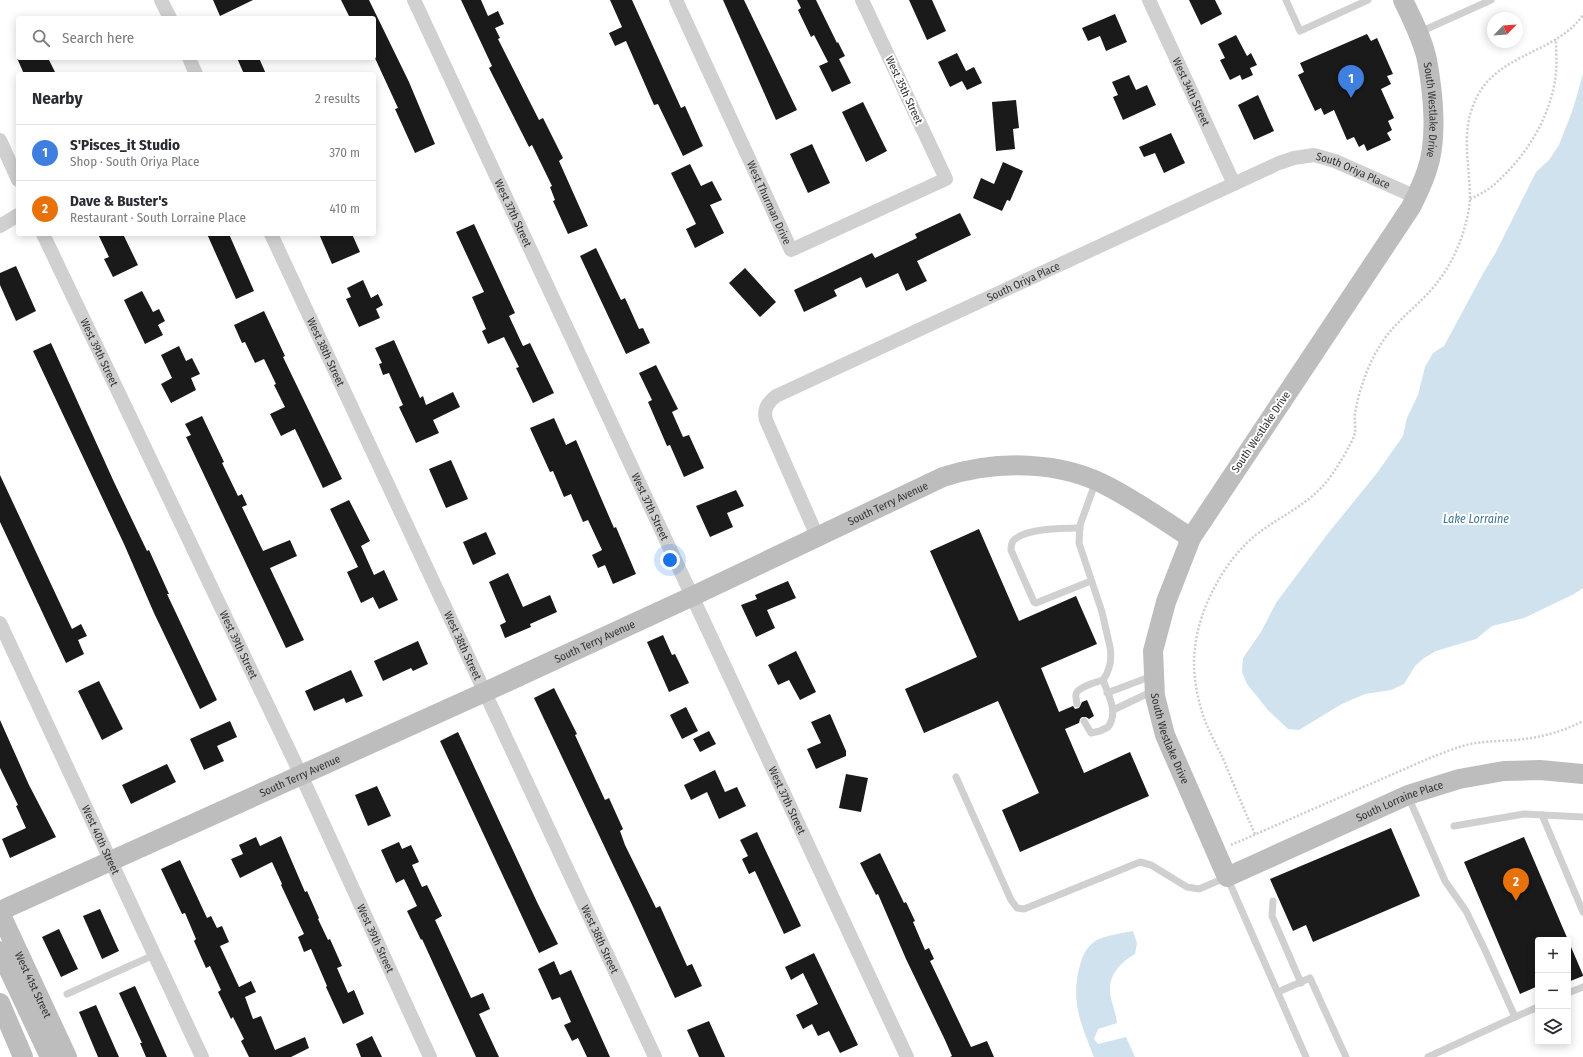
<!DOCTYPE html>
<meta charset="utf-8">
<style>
:root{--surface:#fff;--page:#f7f7f7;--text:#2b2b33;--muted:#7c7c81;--line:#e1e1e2;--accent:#e63946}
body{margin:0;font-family:"Fira Sans Condensed",sans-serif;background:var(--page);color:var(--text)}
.controls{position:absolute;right:12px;bottom:12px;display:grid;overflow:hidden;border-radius:4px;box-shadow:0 2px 10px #0003}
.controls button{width:36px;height:36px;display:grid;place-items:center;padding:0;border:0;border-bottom:1px solid var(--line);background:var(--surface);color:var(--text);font:20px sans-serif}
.compass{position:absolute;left:1487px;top:12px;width:36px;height:36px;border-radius:50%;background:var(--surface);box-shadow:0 2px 10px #0003;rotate:65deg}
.you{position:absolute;left:670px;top:560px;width:14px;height:14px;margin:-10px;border:3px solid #fff;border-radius:50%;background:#1a73e8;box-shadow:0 0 0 6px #1a73e833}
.badge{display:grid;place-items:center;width:26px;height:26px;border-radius:50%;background:var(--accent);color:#fff;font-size:13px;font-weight:700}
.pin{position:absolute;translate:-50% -33px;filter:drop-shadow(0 1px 2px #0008)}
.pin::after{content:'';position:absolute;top:21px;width:14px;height:12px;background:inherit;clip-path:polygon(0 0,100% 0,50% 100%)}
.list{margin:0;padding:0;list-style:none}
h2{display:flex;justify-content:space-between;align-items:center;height:52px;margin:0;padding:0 16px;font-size:17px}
h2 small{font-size:13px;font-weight:400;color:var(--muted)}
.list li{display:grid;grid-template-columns:26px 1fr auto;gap:12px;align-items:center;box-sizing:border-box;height:56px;padding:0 16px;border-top:1px solid var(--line)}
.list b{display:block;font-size:15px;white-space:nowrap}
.list p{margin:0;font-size:13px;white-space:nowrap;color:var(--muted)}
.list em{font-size:13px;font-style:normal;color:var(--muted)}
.icon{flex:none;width:22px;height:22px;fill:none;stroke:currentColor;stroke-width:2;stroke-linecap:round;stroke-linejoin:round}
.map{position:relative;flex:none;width:1583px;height:1057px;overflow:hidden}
.search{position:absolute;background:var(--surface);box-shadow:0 2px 10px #0003;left:16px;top:16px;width:360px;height:44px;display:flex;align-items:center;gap:10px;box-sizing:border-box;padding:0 14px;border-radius:4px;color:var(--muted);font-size:15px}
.panel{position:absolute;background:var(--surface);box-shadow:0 2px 10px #0003;left:16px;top:72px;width:360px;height:164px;border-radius:4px}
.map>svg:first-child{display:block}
</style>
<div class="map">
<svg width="1583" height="1057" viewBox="0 0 1583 1057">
<rect width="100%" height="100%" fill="#fff"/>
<!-- water -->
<g fill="#cfe2ee">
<path d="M1583 74V588L1574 594 1524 618 1492 626 1476 639 1436 651 1424 658 1415 666 1404 684 1391 690 1365 694 1351 700 1340 705 1299 730 1288 729 1268 710 1247 684 1242 672 1243 658 1261 632 1276 603 1326 536 1377 473 1403 436 1407 418 1418 395 1425 367 1433 353 1444 346 1485 270 1495 254 1536 172 1549 160 1559 145 1573 109Z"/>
<path d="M1133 931 1137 943 1135 954C1119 963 1106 978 1111 998 1113 1007 1116 1014 1117 1023L1098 1029 1094 1039 1098 1044 1126 1037 1135 1057H1094C1081 1024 1070 1001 1080 965 1083 954 1087 946 1097 940 1108 935 1122 933 1133 931Z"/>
</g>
<!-- building -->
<g fill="#1a1a1a">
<path d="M213 0H253L220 16Z"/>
<path d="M341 0H369L409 82 435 144 415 153 395 109 398 108 374 56V18H350Z"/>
<path d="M461 0H481L488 16 498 11 504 24 495 28 500 38 498 39 539 120 543 118 563 158 559 161 588 226 568 234 553 201 555 200 550 187 552 186 532 145 529 147 489 68 492 66Z"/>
<path d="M610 0H632L681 108 685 106 703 146 683 156 658 104 654 105 626 41 615 46 609 33 622 27Z"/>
<path d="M723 0H744L797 110 776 120Z"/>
<path d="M797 0H816L837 43 838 42 845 56 839 59 851 83 832 92 819 66 828 62 814 35 811 37 798 10 801 8Z"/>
<path d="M909 0H932L946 31 927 40Z"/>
<path d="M1189 0H1215L1222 14 1201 25Z"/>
<path d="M1115 14 1127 42 1106 51 1100 36 1088 41 1082 28Z"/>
<path d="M1367 34 1371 41 1377 38 1393 74 1387 76 1391 84 1381 89 1394 118 1388 121 1392 130 1387 133 1391 140 1367 151 1364 144 1359 147 1354 137 1347 140 1334 110 1324 115 1321 108 1315 111 1298 75 1304 72 1300 63Z"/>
<path d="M1236 35 1247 56 1251 53 1257 65 1250 68 1253 75 1242 80 1240 75 1230 80 1220 60 1225 58 1218 44Z"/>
<path d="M957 53 966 71 974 67 982 83 967 90 962 81 950 87 938 62Z"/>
<path d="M17 58H48L56 74H24Z"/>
<path d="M237 58H259L266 74H244Z"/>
<path d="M1129 75 1136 90 1147 85 1156 105 1123 120 1113 97 1118 95 1112 82Z"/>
<path d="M1258 95 1274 131 1254 140 1238 105Z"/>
<path d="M1016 100 1019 128 1013 129 1015 149 996 151 992 102Z"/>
<path d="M863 102 887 151 866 162 842 112Z"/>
<path d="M1171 133 1185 163 1164 173 1155 153 1144 157 1139 147Z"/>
<path d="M812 144 830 183 808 193 790 154Z"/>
<path d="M1003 162 1023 171 1010 201 1007 200 1002 211 973 198 981 178 994 184Z"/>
<path d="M690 164 701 186 712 181 722 200 710 205 724 233 695 248 686 229 696 224 671 173Z"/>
<path d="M960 213 971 235 917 261 927 281 906 291 898 273 866 288 861 277 834 290 837 296 804 312 794 290 872 253 875 258 917 238 915 234Z"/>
<path d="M474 224 515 313 509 316 523 346 530 343 554 393 533 403 516 368 519 367 504 337 488 344 482 331 486 329 472 297 484 292 456 232Z"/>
<path d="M98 234H123L138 265 113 277 104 259 109 257Z"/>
<path d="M207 234H229L254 291 236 299Z"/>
<path d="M319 234H352L360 252 332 264Z"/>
<path d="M596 248 621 300 625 298 639 329 643 328 650 343 626 354 580 256Z"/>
<path d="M16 266 36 311 16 321 0 285V273Z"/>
<path d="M745 268 776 302 760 317 729 283Z"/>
<path d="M363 280 371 298 378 294 383 305 376 309 380 318 359 327 346 299 351 297 347 288Z"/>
<path d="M142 291 153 312 159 309 165 321 158 325 163 335 145 344 124 300Z"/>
<path d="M264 311 285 356 283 357 342 479 323 488 295 429 281 436 270 414 285 407 274 385 276 384 264 359 255 363 245 342 242 343 234 325Z"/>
<path d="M394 340 420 398 423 396 426 405 453 392 460 407 433 420 439 433 416 443 399 407 403 405 389 373 383 375 379 364 382 363 375 348Z"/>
<path d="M51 343 114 482 147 551 149 550 169 594H167L217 700 200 709 154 613 124 544 33 351Z"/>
<path d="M179 346 186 361 192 358 200 374 191 378 196 390 171 403 161 384 172 378 161 355Z"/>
<path d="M656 365 678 409 672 412 683 437 689 435 704 468 684 477 670 445 667 446 648 402 652 400 639 373Z"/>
<path d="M202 416 224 462 222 463 238 496 242 494 247 505 242 507 263 551 290 540 297 556 270 568 304 640 286 648 186 437 191 435 185 424Z"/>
<path d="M554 418 566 445 576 440 614 528 616 527 636 574 613 584 605 565 598 568 592 555 602 550 588 520 583 522 571 494 564 497 553 471 550 472 530 428Z"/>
<path d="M451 460 468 499 446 508 429 469Z"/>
<path d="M0 475 72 629 81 624 87 636 78 640 84 654 66 663 0 522Z"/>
<path d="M736 490 744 506 727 513 733 527 710 537 696 506Z"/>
<path d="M349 500 370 541 361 546 374 575 384 570 398 600 379 609 373 597 361 603 347 572 358 567 330 509Z"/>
<path d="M979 529 1019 621 1076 596 1097 644 1041 668 1059 712 1073 706 1075 709 1079 708 1082 702 1087 700 1094 716 1089 719 1086 717H1082L1080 719 1079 723 1065 729 1084 773 1130 752 1149 796 1020 852 1002 810 1039 793 998 701 924 733 905 689 977 657 930 551Z"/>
<path d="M486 532 496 554 473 565 463 542Z"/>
<path d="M508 573 523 607 550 595 557 612 530 624 531 627 505 638 500 625 506 622 489 582Z"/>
<path d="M788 581 796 598 767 610 775 628 756 637 741 605 757 599 755 595Z"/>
<path d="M663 635 672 655 675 654 689 683 669 692 647 642Z"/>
<path d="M418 641 428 664 413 671 411 668 383 681 374 661Z"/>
<path d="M796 651 816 692 800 700 789 680 778 685 768 665Z"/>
<path d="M351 670 363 696 346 703 344 698 314 711 305 691Z"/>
<path d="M99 681 123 729 102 740 78 691Z"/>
<path d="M554 688 577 734 575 735 605 800 609 798 623 829 620 831 625 845 656 908 660 906 687 966 692 964 702 986 675 998 634 909 534 698Z"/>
<path d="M686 707 698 731 682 739 670 715Z"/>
<path d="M830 714 846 751V756L816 769 807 749 821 743 811 722Z"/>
<path d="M0 720 29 785 56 837 10 858 2 839 26 828 16 806 18 805 0 768Z"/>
<path d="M230 721 237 737 217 746 224 761 204 770 190 739Z"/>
<path d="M709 731 716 744 700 752 693 739Z"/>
<path d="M458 732 537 902 558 944 539 953 440 741Z"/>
<path d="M167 764 176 782 131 804 122 785Z"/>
<path d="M715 770 725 792 737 787 746 806 719 819 707 792 691 800 684 785Z"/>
<path d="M846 774 868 778 861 812 839 808Z"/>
<path d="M377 786 391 816 368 826 355 795Z"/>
<path d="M1391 828 1420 896 1313 942 1306 925 1293 931 1270 879Z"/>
<path d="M757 832 801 926 784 934 755 871 749 874 742 859 748 856 740 840Z"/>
<path d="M281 836 305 892 307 891 319 918 318 919 328 940 330 939 342 966 337 968 348 993 354 990 364 1014 343 1024 326 987 327 986 311 949 304 952 298 937 304 934 281 885 282 884 272 862 240 878 231 859 243 854 239 845 256 837 260 846Z"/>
<path d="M1524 837 1583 975V976L1568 982V940H1538V986L1520 994 1464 862Z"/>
<path d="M399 842 402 849 411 845 419 862 412 865 422 887 427 885 442 916 435 920 471 998 483 993 490 1009 479 1014 499 1057H476L422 939 421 940 407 911 417 906 404 879 396 883 381 850Z"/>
<path d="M880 853 904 903 906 902 915 921 913 922 925 950 929 948 934 959 930 961 971 1047 987 1041 994 1057H950L952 1056 945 1040 906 959 878 894 876 895 860 863Z"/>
<path d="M180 860 207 918 211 916 217 928 222 926 229 942 220 946 239 987 251 981 256 992 245 997 253 1019 261 1016 275 1050 305 1037 309 1048 291 1057H249L241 1041 244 1039 233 1017 231 1019 218 992 221 990 210 966 206 968 194 941 196 939 185 913 182 914 161 869Z"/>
<path d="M100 909 119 951 102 959 83 916Z"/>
<path d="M59 929 78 969 61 977 42 937Z"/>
<path d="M814 953 858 1045 840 1053 829 1031 818 1036 812 1024 803 1029 796 1015 818 1004 803 973 791 980 785 967Z"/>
<path d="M554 961 560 975 571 970 610 1057H587L578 1038 572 1041 564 1025 571 1022 560 997 552 1000 538 969Z"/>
<path d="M135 986 159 1039 167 1057H146L140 1043H142L119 993Z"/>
<path d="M96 1005 119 1057H98L79 1012Z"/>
<path d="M709 1021 725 1057H699L687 1030Z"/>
<path d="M372 1036 382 1057H361L356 1044Z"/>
</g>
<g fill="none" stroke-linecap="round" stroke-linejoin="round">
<!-- path -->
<g stroke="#cdcdcd" stroke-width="2.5" stroke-dasharray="2 2" stroke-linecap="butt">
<path d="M1470 199C1481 194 1492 188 1500 179 1529 152 1552 113 1556 73 1557 62 1556 50 1556 39"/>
<path d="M1255 834C1244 810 1234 785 1224 761 1217 745 1207 729 1202 712 1196 692 1192 668 1195 648 1199 608 1225 559 1257 534 1282 515 1308 505 1328 480 1336 469 1351 446 1355 433 1356 427 1354 420 1355 413 1359 390 1368 364 1381 344 1394 323 1415 308 1431 290 1447 272 1457 252 1464 230 1467 219 1470 207 1470 196 1469 158 1459 124 1481 90 1505 53 1558 51 1583 15"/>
<path d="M1231 845 1432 757C1446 752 1461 745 1476 743 1489 741 1502 741 1515 740 1539 738 1562 732 1583 721"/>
</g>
<!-- lane -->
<g stroke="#d0d0d0" stroke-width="7">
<path d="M1286 0 1300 31 1368 0"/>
<path d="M1420 32 1491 0"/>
<path d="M1080 528C1064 528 1024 528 1013 541 1011 544 1011 546 1011 550L1034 602 1036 603 1091 581"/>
<path d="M1107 693 1152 676"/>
<path d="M1077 704C1077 701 1075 697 1076 694 1078 687 1097 682 1103 680"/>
<path d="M1113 710 1153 691"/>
<path d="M1084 721 1091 733 1100 731 1108 727C1119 713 1108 694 1103 680 1110 670 1112 658 1110 647L1102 612 1079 543 1080 525 1096 481"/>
<path d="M956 777 1011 900 1017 908 1024 909 1140 862 1151 865 1187 887 1199 889 1227 877 1306 1057"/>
<path d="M1408 796 1445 881 1466 911 1485 950 1515 1017 1428 1057"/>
<path d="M1542 815 1583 912"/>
<path d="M1454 826 1524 814 1583 817"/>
<path d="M1273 901 1272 916 1301 983"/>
<path d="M1278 992 1310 978 1346 1057"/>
<path d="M1568 993 1583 987"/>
<path d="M67 994 154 955"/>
<path d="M1515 1017 1538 1007"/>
</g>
<!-- street -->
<g stroke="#d0d0d0" stroke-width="14">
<path d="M161 0 170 18"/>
<path id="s1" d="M414 0 907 1057"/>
<path id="s2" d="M676 0 791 250 946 179 862 0"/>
<path id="s3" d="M1149 0 1234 184"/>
<path d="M189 58 196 74"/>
<path d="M0 140 18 180"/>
<path d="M0 226 18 215"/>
<path id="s4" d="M43 234 301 775 430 1057"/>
<path id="s5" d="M271 234 655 1057"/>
<path id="s6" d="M817 536 766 420C763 409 768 402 776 396L1279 163 1294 158 1314 155 1335 161 1416 197"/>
<path id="s7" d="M0 623 202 1057"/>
</g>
<!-- secondary -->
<g stroke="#bdbdbd" stroke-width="20">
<path id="s8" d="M1403 0C1412 19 1423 40 1427 60 1433 92 1438 139 1427 170 1423 183 1417 195 1411 207L1191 538 1166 602 1153 651 1155 696 1165 735 1227 877 1408 795 1459 779 1504 771 1540 770 1583 774"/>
<path id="s9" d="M0 911 485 692 693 596 943 477C996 460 1061 460 1111 488 1139 503 1165 521 1191 538"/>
<path id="s10" d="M0 913 67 1057"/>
<path d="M0 951 50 1057"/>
<path d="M0 1003 23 1057"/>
</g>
</g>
<g text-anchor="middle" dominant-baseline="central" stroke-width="4" stroke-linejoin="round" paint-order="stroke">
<!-- street labels -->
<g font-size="11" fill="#333" stroke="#fff">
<text transform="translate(904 90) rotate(65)">West 35th Street</text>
<text stroke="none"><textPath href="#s3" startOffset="101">West 34th Street</textPath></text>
<text stroke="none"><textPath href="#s8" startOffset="115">South Westlake Drive</textPath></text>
<text stroke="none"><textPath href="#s6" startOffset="787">South Oriya Place</textPath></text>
<text stroke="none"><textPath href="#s2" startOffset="223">West Thurman Drive</textPath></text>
<text stroke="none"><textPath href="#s1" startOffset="235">West 37th Street</textPath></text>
<text stroke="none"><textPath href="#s6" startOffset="427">South Oriya Place</textPath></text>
<text stroke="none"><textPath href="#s4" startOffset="131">West 39th Street</textPath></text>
<text stroke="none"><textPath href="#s5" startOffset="130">West 38th Street</textPath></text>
<text transform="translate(1261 432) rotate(-56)">South Westlake Drive</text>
<text stroke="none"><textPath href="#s9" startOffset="977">South Terry Avenue</textPath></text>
<text stroke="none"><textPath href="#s1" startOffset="559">West 37th Street</textPath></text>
<text stroke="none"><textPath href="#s9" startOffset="653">South Terry Avenue</textPath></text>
<text stroke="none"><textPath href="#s4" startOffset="455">West 39th Street</textPath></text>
<text stroke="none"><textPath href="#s5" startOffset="454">West 38th Street</textPath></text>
<text stroke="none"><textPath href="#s8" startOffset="823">South Westlake Drive</textPath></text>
<text stroke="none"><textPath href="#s9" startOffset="329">South Terry Avenue</textPath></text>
<text stroke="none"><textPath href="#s1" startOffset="883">West 37th Street</textPath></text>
<text stroke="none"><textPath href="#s8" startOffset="1162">South Lorraine Place</textPath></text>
<text stroke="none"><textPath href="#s7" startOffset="239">West 40th Street</textPath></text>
<text stroke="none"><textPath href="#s4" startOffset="779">West 39th Street</textPath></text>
<text stroke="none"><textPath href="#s5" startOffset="778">West 38th Street</textPath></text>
<text stroke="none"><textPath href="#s10" startOffset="79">West 41st Street</textPath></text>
</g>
<!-- water labels -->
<g font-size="12" font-style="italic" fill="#3f7597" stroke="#fff">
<text x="1476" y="519">Lake Lorraine</text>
</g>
</g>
</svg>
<div class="controls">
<button>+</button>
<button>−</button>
<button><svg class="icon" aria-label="layers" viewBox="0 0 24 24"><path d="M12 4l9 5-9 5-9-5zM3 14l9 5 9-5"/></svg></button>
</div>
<svg class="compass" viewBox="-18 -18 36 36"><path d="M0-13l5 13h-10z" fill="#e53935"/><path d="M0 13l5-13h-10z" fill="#7c7c81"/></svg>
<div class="you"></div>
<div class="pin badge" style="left:1351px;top:98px;background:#3f7fe0">1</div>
<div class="pin badge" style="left:1516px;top:901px;background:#e8710a">2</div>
<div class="search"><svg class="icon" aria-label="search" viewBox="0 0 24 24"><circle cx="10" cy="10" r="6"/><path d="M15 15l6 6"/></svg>Search here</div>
<section class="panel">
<h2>Nearby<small>2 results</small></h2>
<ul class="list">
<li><span class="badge" style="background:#3f7fe0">1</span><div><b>S'Pisces_it Studio</b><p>Shop · South Oriya Place</p></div><em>370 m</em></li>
<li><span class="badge" style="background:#e8710a">2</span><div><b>Dave &amp; Buster's</b><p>Restaurant · South Lorraine Place</p></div><em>410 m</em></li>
</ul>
</section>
</div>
